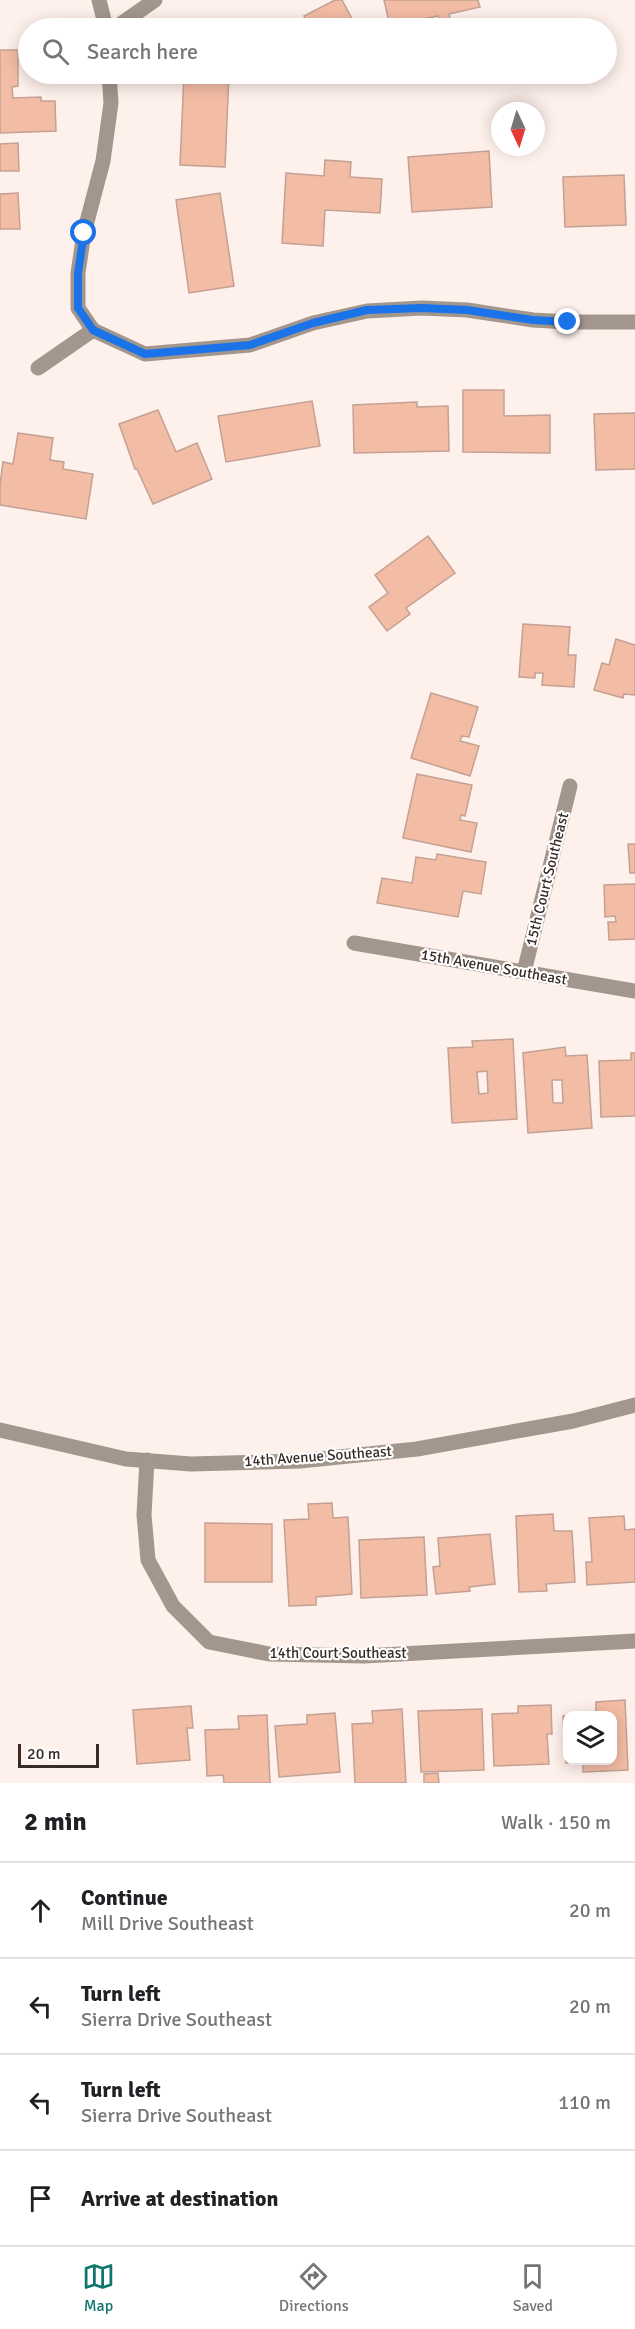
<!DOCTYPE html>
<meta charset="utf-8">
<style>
:root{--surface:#fff;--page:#f2f2f2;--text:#202124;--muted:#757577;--line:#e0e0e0;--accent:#0f766e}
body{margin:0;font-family:Signika,sans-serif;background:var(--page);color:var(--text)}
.controls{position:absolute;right:18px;bottom:18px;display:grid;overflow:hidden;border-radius:12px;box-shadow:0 3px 15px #0003}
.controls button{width:54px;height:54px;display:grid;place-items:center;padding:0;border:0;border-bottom:2px solid var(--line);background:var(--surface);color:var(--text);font:30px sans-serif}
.compass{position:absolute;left:491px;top:102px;width:54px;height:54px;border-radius:50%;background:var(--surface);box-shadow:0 3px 15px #0003;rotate:176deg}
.scale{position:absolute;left:18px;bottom:15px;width:81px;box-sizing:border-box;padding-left:6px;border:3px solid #392b26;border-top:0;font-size:16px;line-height:21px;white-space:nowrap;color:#392b26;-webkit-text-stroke:4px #fff;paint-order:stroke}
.stop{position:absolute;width:18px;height:18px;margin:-14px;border:4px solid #1a73e8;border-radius:50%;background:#fff}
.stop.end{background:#1a73e8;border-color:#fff;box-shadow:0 2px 6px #0008}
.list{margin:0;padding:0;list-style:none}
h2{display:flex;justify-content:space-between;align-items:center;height:78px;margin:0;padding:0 24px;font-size:26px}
h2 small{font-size:20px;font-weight:400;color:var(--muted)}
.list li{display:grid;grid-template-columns:39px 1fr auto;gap:18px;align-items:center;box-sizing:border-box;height:96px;padding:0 24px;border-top:2px solid var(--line)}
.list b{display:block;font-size:22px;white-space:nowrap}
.list p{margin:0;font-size:20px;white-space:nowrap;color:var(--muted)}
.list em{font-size:20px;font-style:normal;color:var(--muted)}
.icon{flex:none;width:33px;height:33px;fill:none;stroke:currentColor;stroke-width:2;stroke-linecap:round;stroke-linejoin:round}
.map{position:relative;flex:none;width:635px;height:1783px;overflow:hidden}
.search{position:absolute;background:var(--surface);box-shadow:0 3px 15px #0003;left:18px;right:18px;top:18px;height:66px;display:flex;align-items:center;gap:15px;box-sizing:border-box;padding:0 21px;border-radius:33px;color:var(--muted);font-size:22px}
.sheet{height:462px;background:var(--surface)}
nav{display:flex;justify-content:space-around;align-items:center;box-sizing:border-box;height:84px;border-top:2px solid var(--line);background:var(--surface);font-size:16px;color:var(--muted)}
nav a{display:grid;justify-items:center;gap:3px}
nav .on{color:var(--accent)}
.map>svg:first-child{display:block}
</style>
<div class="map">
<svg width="635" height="1783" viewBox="0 0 635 1783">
<rect width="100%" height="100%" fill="#fef0ea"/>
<!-- building -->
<g fill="#f3bca5" stroke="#c3a194" stroke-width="1.5" fill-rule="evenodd">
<path d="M335 0H342L357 28H304L309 26 304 16Z"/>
<path d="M384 0H478L480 7 449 14 452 27 441 28 438 16 390 26Z"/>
<path d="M0 50H18V86L12 87 13 98 41 97V101H55L56 131 0 133Z"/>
<path d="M184 74H229L225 167 180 165Z"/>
<path d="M18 143 19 171H0V144Z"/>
<path d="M489 151 492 207 412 212 408 157Z"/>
<path d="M325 160 351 162 350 177 382 179 380 213 325 210 323 246 282 243 286 173 324 176Z"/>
<path d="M624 175 626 225 565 227 563 177Z"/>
<path d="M18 193 20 229H0V194Z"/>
<path d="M220 193 234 286 189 293 176 200Z"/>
<path d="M463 390H504V416L550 415V453L463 452Z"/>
<path d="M312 401 320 446 226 462 218 416Z"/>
<path d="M417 402V407L448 406 449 451 354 453 353 405Z"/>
<path d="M158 410 176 452 197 443 212 479 153 504 137 469H135L119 424Z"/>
<path d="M635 413V469L596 470 594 414Z"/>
<path d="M18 433 53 438 50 460 64 462 63 469 93 474 86 519 0 505V484L3 462 13 464Z"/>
<path d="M428 536 455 573 406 608 410 614 387 631 369 607 388 593 375 575Z"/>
<path d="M523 624 570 627 568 655H576L574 687 542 685 543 673H535V678L519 677Z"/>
<path d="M616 639 635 645V695L624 694 623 698 594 690 602 663 609 665Z"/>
<path d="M431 693 478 707 469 737 462 736 460 741 479 746 470 776 411 758Z"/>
<path d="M417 774 472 785 465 816 461 815 460 820 477 823 471 852 403 838Z"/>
<path d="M628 844H635V873H630Z"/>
<path d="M437 854 486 862 481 894 463 891 458 917 377 903 382 878 412 883 416 857 436 860Z"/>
<path d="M635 884V939L609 940 608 922H616L615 916 605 917 604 885Z"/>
<path d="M513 1039 517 1119 452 1123 448 1048 473 1047 472 1041ZM487 1071 488 1093 479 1094 477 1072Z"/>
<path d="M565 1047 566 1056 587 1055 592 1128 528 1133 523 1053ZM552 1080H562L563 1103H553Z"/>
<path d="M631 1053H635V1116L601 1117 599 1061 631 1060Z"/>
<path d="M332 1503 333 1518 348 1517 352 1594 316 1597V1605L289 1606 284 1520 309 1519 308 1504Z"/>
<path d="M553 1514 554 1531H572L575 1582 546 1584 547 1591 519 1592 516 1516Z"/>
<path d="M624 1516 625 1530 635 1529V1582L587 1585 586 1562H592L589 1518Z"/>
<path d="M205 1523 272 1524V1582H205Z"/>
<path d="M490 1534 495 1584 469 1587 470 1591 436 1594 433 1567 440 1566 438 1538Z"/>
<path d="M424 1537 427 1595 361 1598 359 1540Z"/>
<path d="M625 1700 628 1770 583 1772V1762L566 1763 563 1716H568V1760H612V1716H576L596 1714V1702Z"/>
<path d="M551 1705 552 1734H547L549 1764 494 1766 492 1714 518 1713V1706Z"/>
<path d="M191 1706 193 1728H187L190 1760 137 1764 133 1710Z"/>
<path d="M402 1709 406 1783H355L352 1724 373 1723 372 1711Z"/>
<path d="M482 1709 484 1770 421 1772 418 1711Z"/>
<path d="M335 1713 340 1772 279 1777 275 1726 307 1724V1715Z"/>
<path d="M267 1715 270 1783H224L223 1775 207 1776 205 1730 239 1729 238 1716Z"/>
<path d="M438 1773 439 1783H424V1774Z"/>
</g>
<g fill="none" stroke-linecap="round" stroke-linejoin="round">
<!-- street -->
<g stroke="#a3968d" stroke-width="15">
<path d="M99 0 106 28"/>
<path d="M115 28 155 0"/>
<path d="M93 330 145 354 250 345 313 323 367 311 422 308 467 310 533 320 568 322H635"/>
<path d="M93 330 78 308V273L84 233 103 161 111 103 109 74"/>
<path d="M38 368 93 330"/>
<path d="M354 943 635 991"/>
<path d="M524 972 570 786"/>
<path d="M0 1430 126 1459 191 1464 300 1461 417 1449 573 1421 635 1405"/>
<path d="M147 1460 144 1515 148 1560 173 1606 209 1642 269 1654 364 1656 635 1641"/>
</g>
</g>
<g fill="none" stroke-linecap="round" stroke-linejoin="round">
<!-- route -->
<path stroke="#1a73e8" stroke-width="8" d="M84 233 78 273V308L93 330 145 354 250 345 313 323 367 310 422 308 467 310 533 320 568 322"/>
</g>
<g text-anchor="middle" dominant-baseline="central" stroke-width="4.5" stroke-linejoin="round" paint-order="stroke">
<!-- street labels -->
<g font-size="15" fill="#392b26" stroke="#fff">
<text transform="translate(547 879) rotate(-76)">15th Court Southeast</text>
<text transform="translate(494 967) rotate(10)">15th Avenue Southeast</text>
<text transform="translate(318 1456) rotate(-4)">14th Avenue Southeast</text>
<text x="338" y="1653">14th Court Southeast</text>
</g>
</g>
</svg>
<div class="controls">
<button><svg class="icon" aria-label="layers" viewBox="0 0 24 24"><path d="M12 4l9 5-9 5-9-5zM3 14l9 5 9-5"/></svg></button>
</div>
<svg class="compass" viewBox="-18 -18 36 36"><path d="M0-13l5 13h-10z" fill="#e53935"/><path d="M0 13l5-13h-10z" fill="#757577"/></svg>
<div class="scale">20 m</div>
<div class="stop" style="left:84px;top:233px"></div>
<div class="stop end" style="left:568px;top:322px"></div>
<div class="search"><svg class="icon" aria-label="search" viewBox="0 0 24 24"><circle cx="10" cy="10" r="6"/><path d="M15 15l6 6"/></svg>Search here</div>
</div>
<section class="sheet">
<h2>2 min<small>Walk · 150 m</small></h2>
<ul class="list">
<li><svg class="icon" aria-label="ahead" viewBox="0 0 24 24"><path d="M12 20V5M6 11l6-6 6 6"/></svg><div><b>Continue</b><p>Mill Drive Southeast</p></div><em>20 m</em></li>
<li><svg class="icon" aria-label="left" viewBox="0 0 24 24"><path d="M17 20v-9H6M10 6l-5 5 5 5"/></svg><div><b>Turn left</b><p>Sierra Drive Southeast</p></div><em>20 m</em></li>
<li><svg class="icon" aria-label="left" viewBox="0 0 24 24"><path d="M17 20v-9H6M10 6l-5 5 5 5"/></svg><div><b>Turn left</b><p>Sierra Drive Southeast</p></div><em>110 m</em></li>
<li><svg class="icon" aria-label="arrive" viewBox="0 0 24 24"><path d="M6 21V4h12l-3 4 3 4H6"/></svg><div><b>Arrive at destination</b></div></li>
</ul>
</section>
<nav>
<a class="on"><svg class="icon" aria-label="map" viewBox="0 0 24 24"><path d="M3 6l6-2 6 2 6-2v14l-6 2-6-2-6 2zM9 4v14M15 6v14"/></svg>Map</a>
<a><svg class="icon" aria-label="directions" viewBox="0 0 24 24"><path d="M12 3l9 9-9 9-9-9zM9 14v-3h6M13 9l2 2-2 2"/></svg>Directions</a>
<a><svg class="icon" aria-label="saved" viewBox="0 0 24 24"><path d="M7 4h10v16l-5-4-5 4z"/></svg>Saved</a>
</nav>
